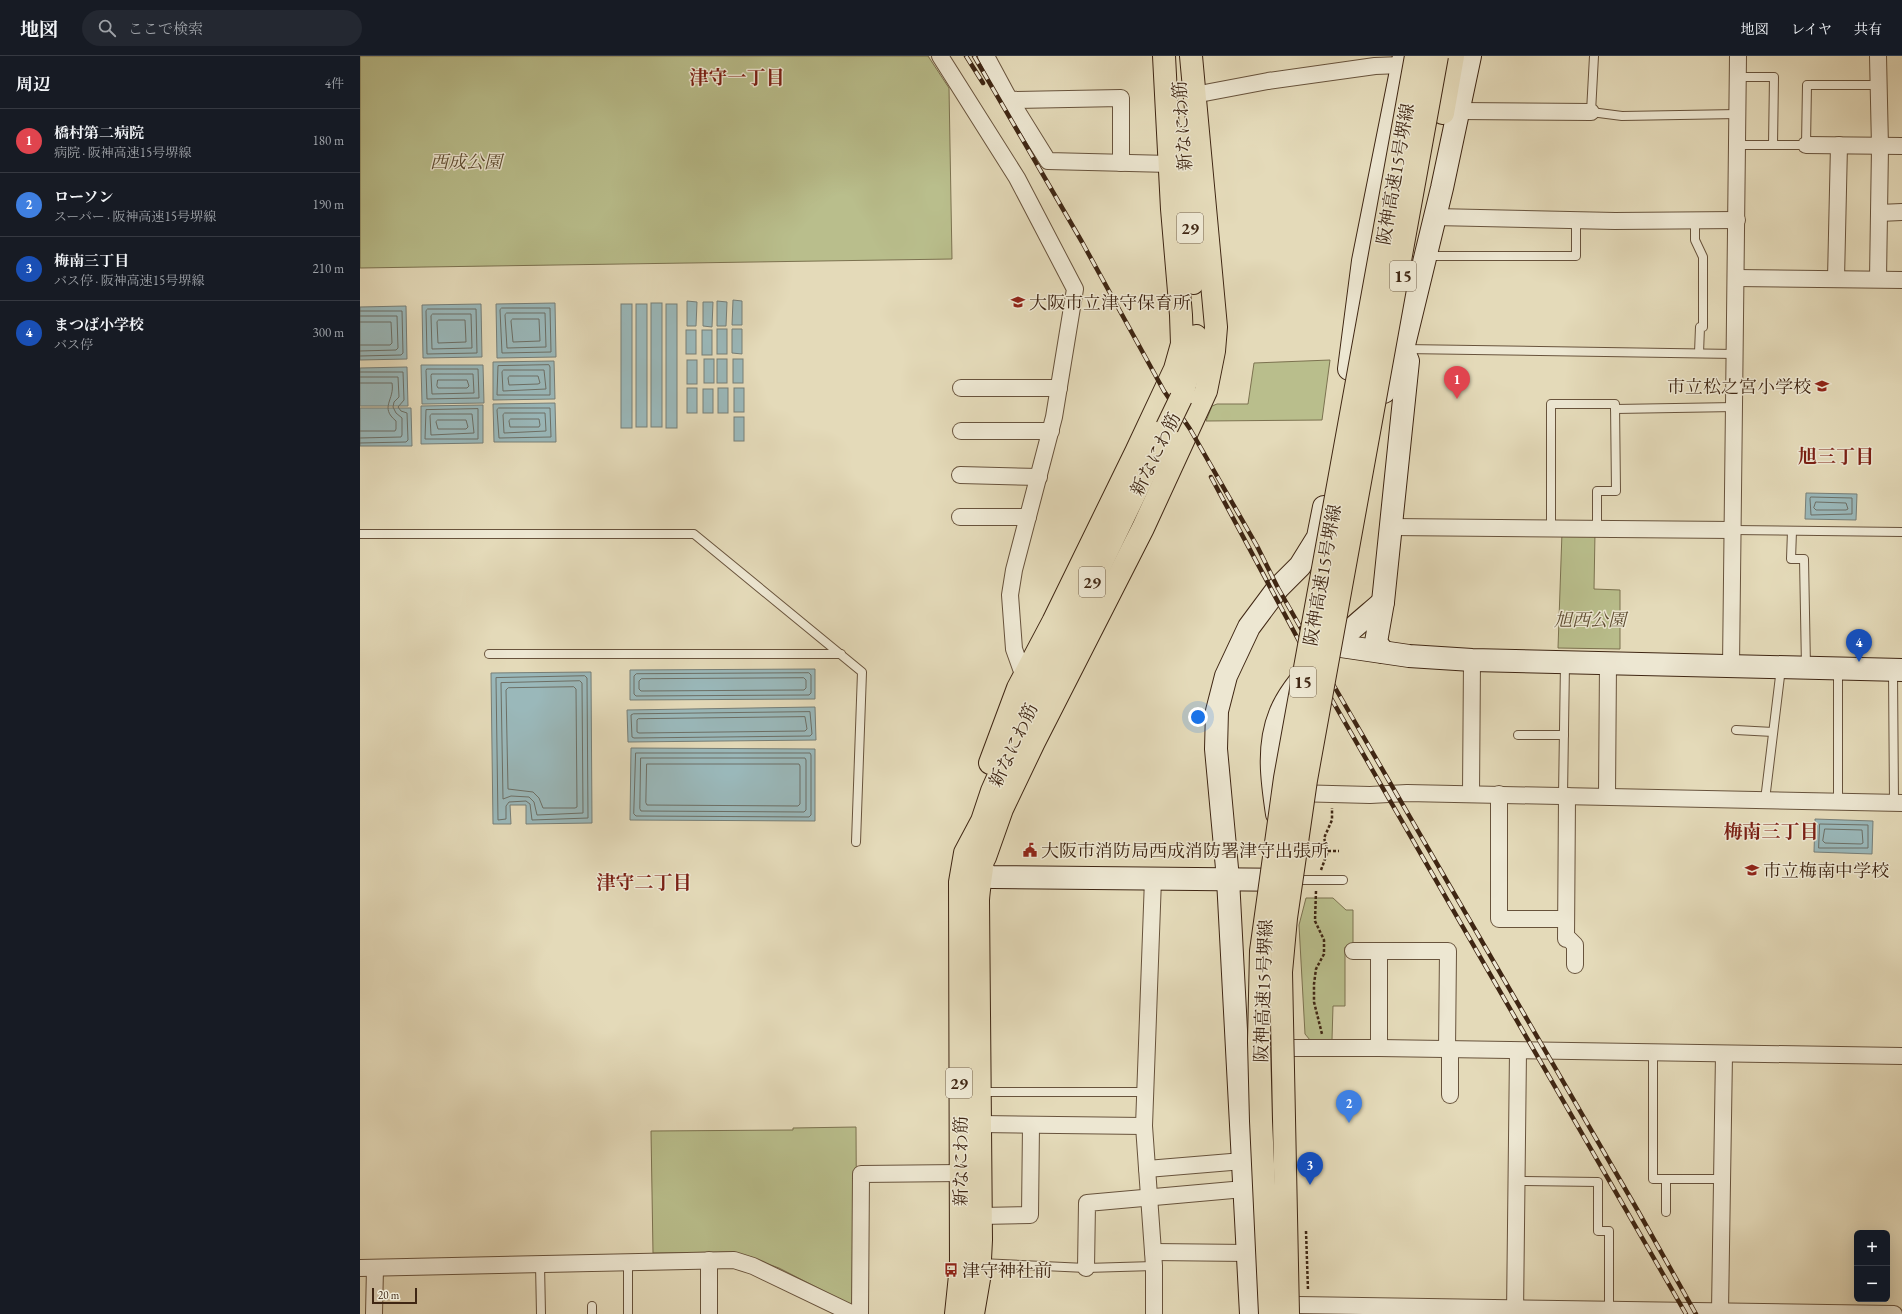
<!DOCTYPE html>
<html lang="ja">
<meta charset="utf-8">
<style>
:root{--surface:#171b24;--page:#242831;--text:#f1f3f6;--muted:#9ea1a6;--line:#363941;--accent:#c59692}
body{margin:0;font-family:"EB Garamond","Noto Serif JP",serif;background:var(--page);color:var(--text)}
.controls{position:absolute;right:12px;bottom:12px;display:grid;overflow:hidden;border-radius:6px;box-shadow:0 4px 16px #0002}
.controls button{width:36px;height:36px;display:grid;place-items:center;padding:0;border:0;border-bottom:1px solid var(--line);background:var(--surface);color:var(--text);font:20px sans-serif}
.scale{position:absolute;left:12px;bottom:10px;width:45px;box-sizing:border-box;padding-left:4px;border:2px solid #3f2613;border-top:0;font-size:11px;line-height:14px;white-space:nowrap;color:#3f2613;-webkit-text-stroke:3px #ede7d2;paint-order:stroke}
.you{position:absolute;left:838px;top:661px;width:14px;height:14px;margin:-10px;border:3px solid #fff;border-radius:50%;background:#1a73e8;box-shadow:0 0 0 6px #1a73e833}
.badge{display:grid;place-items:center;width:26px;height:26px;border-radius:50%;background:var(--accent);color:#fff;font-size:13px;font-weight:700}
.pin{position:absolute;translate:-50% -33px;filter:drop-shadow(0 1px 2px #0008)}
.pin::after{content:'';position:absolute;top:21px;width:14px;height:12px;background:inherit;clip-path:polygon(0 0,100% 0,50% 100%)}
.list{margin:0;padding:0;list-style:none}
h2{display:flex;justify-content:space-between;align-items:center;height:52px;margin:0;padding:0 16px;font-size:17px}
h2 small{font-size:13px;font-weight:400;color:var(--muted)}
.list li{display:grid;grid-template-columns:26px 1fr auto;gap:12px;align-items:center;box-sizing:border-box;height:64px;padding:0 16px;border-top:1px solid var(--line)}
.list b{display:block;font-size:15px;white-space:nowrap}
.list p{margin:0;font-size:13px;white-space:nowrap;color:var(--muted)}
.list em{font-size:13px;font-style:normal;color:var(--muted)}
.icon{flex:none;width:22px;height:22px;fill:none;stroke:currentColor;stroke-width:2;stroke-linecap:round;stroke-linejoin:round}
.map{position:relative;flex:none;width:1542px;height:1258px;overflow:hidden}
header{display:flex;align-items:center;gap:24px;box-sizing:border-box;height:56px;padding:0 20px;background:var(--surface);border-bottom:1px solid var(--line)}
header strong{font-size:19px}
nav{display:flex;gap:22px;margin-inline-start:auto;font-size:14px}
.search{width:280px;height:36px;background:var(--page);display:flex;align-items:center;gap:10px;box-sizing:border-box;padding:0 14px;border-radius:22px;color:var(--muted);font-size:15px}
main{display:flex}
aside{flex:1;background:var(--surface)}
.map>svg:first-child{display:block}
</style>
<header>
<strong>地図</strong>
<div class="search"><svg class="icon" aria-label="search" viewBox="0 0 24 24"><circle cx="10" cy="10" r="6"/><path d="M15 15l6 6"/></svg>ここで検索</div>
<nav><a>地図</a><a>レイヤ</a><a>共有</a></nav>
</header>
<main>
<aside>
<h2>周辺<small>4件</small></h2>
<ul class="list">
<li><span class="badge" style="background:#e0444e">1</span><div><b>橋村第二病院</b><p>病院 · 阪神高速15号堺線</p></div><em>180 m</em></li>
<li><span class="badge" style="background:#3f7fe0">2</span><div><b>ローソン</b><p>スーパー · 阪神高速15号堺線</p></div><em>190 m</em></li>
<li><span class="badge" style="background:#1a4fb4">3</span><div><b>梅南三丁目</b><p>バス停 · 阪神高速15号堺線</p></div><em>210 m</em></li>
<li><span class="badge" style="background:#1a4fb4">4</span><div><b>まつば小学校</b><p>バス停</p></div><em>300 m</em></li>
</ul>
</aside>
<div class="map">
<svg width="1542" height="1258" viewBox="0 0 1542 1258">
<rect width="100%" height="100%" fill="#e4dab9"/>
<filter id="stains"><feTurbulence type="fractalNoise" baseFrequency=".005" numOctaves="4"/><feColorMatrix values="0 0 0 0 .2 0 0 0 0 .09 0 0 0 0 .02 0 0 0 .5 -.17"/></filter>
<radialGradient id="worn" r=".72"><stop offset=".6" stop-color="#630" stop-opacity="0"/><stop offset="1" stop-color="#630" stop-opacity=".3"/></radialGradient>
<!-- green -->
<g fill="#b9be8c" stroke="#7c7250">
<path d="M0 0H568L589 32 592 203 0 212Z"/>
<path d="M970 304 962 364 846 365 852 350 857 348H888L894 307Z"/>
<path d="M1202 476 1235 477 1234 533 1260 534V593L1198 592Z"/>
<path d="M946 842H973L986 854H993V891H985V950H973L972 984H950L945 978 939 869Z"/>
<path d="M496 1071 497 1252 419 1212 374 1196 293 1197 291 1075 433 1074V1072Z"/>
</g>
<!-- water -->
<g fill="#9ab8ba" stroke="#767e77">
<path d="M373 244 382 245V269H372Z"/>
<path d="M327 245 337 246 336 270H327Z"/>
<path d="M357 245 367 246 366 270H357Z"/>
<path d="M343 246H353L352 271 343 270Z"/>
<path d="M195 247 196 301 137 302 136 248Z"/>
<rect x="291" y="247" width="11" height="124"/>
<path d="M121 248 122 301 63 302 62 249Z"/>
<rect x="261" y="248" width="11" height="124"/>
<rect x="276" y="248" width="11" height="123"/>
<rect x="306" y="248" width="11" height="124"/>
<path d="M46 250 47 303 0 304V251Z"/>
<rect x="357" y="273" width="10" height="25"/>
<path d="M372 273H382V298L372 297Z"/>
<rect x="326" y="274" width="10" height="24"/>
<rect x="342" y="274" width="10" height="25"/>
<rect x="344" y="303" width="10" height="24"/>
<rect x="357" y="303" width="10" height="24"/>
<rect x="373" y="303" width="10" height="24"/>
<rect x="327" y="304" width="10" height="24"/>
<path d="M194 305 195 343 133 344V306Z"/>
<path d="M61 309H123L124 347 62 348Z"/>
<path d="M47 311 48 350H0V312Z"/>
<rect x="327" y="332" width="10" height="25"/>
<rect x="358" y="332" width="10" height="25"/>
<rect x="374" y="332" width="10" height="24"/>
<rect x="343" y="333" width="10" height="24"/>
<path d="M195 347 196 386H134L133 348Z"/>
<path d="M123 349V387L61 388V350Z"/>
<path d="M0 352H51L52 390H0Z"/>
<rect x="374" y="361" width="10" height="24"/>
<path d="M1446 437 1497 438 1496 464 1445 463Z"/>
<path d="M455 613V643L270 644V614Z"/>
<path d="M231 616 232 767 166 768V749H150L151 768H133L131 617Z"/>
<path d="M455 651 456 684 268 686 267 654Z"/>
<path d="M271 692 455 693V765L270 764Z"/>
<path d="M1455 763 1513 765 1512 798 1454 796Z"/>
</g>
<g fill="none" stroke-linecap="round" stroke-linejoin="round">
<!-- shore -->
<g stroke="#6c6f66" stroke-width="1">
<path d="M142 252H190L191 296 142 297 140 254Z"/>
<path d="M68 253H116L117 297 67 298 66 255Z"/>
<path d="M0 255H42L43 297 41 299 0 300"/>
<path d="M147 257H185L186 291 147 292 145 259Z"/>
<path d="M73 258H111L112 292 72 293 71 260Z"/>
<path d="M0 260H37L38 292 36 294 0 295"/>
<path d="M153 263H179L180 285 153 286 151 265Z"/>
<path d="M79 264H105L106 286 78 287 77 266Z"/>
<path d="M0 266H31L32 287 30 289H0"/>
<path d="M189 309 190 311V339H137L138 310Z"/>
<path d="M67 313H118L119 342 67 343 66 315Z"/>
<path d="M144 314H184L186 333 143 335 142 316Z"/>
<path d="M0 316H43L44 344 38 351 41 355 47 357 48 384 46 386 0 387"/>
<path d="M72 318H113L114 337 72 338 71 320Z"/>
<path d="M150 320H178L180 327 178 328 149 329 148 322Z"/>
<path d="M0 321H38L39 341 34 346 33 351 36 357 42 362V379L41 381 0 382"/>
<path d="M78 324H107L109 330 107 332H78L77 330Z"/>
<path d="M0 327H32C35 344 19 351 36 365V373L35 375H0"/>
<path d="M139 352H190L191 381 139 382 137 354Z"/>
<path d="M118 353V383H65L66 354Z"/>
<path d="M145 357H185L186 375 144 377 143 359Z"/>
<path d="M72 358H112L114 377 71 379 70 360Z"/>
<path d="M151 363H179L180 369 179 371H150L149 365Z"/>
<path d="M78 364H106L108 371 106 373H78L76 366Z"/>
<path d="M1451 441 1492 442V458L1451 459 1450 443Z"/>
<path d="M1456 446 1486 447 1488 453 1486 454H1456L1454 452Z"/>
<path d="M449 617 451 619V637L449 639 276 640 274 638V620L276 618Z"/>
<path d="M225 620 227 622 228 762 172 764 170 748 166 745 149 746 146 750V763L138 764 136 622Z"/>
<path d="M444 622 446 624V632L444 634 281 635 279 633V625L281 623Z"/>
<path d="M220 625 222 627 223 757 177 759 174 746 169 741 151 740 143 743 141 627Z"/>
<path d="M214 631 216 633 217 751 215 752H183L179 742 173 736 148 733 146 634 148 632Z"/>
<path d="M450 656 452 678 450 680 274 682 272 681 271 659 273 658Z"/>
<path d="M445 661 447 673 445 675 279 677 277 676V664L278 663Z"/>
<path d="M276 697H450L451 699V759L449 761 276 760 274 758Z"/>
<path d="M281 702H445L446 704V754L444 756 281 755 280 753Z"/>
<path d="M287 708H439L440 710V748L438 750 287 749 286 747Z"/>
<path d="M1460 768 1508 769V792H1459Z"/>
<path d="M1465 773 1502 774 1503 787 1501 788 1465 787 1463 785Z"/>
</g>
<defs>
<g id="lane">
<path d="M1234 0 1231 56 1262 60 1378 58"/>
<path d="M1378 21H1414L1413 89"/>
<path d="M1378 89H1446L1447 29H1519"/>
<path d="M1335 164V184L1343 201V271H1340L1339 297"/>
<path d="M1066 200H1216V164"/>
<path d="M1044 293 1375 298"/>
<path d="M1255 353 1375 351"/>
<path d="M1191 473V348H1255L1256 435H1237V473"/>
<path d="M1373 474 1542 476"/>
<path d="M1432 475 1431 503H1444L1446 611"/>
<path d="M0 478H334L502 616 496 786"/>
<path d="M129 598H481"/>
<path d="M1478 614V745"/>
<path d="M1533 615 1534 746"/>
<path d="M1376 674 1413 676"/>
<path d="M1158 679H1204"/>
<path d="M1203 740 1205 607"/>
<path d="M1405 744 1421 612"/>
<path d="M932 824H983"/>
<path d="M1293 997V1123H1362"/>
<path d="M621 1036H786"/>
<path d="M1306 1123V1156"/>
<path d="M1157 1125 1238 1126V1175H1249V1253"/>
<path d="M621 1207 726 1212 794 1210"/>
<path d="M180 1208 181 1258"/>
<path d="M232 1250V1258"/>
<path d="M268 1258V1205"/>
</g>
<g id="street">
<path d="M580 0 657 122 715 233 694 361 654 514 650 539 654 593 664 621"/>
<path d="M626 0 647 39 688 105 810 108"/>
<path d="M1518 0 1520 91 1518 223"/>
<path d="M834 39 908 25 1015 10 1042 9"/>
<path d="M650 44 761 42V107"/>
<path d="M1099 55 1231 56"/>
<path d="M1446 89 1542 90"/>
<path d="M1519 157 1542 156"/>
<path d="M1075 161 1255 165 1377 164"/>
<path d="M1376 222 1542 224"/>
<path d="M1476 223 1479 89"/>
<path d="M601 332H699"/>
<path d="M601 375H691"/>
<path d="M600 419 679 421"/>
<path d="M600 461H668"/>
<path d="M1031 471 1373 474"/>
<path d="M1371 610 1378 0"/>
<path d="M934 737 1010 739 1047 737 1542 747"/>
<path d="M1111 738 1112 604"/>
<path d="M1139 738V863H1206"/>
<path d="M1207 740 1206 883H1209L1215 889V909"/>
<path d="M1247 740 1248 607"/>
<path d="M793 823 784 1070 794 1210V1258"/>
<path d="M993 895H1088L1087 994"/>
<path d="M929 992H1019L1542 1000"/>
<path d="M1019 992V895"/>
<path d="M1090 994V1039"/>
<path d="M621 1068 784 1070"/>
<path d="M787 1113 883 1105"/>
<path d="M621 1160 670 1159 671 1069"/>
<path d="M793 1196 888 1197"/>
<path d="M349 1204V1258"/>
<path d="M0 1212 374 1204 393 1210 493 1258"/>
<path d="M726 1212 727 1147 884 1133"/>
<path d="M937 1249 1534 1258"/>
<path d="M1360 1255 1364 998"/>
<path d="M14 1258 15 1212"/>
<path d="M500 1258 501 1118 600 1117"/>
<path d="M1155 1258 1158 995"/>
</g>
<g id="secondary">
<path d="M989 313 1003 205 1044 0"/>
<path d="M1024 336 1028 314 1043 293 1082 132 1110 0"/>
<path d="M974 589 1049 600 1112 604 1542 614"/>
<path d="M1023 596 1016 586 1023 546 1048 305 1043 293"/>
<path d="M917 758C912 725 907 690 920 658 935 618 991 574 1023 546"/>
<path d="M602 819 633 821 928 824"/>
<path d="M891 1258 868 823 856 693 857 655 866 620 889 571 918 532 940 510 958 481 964 451"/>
</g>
<g id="primary">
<path d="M823 82 833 227"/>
<path d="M821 342 835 296 836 280"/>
<path d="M630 707 658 632 693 566 776 396 815 313 822 288 821 259 812 153 804 0"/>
<path d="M625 801 642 753 674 686 783 472 846 335 854 295 856 271 831 0"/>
<path d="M596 1258 601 1210 600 826 605 797 622 765 632 735 644 708 807 371"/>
<path d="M613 1258 619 1223 621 1184 618 844C619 825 625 806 623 786"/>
</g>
<path id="highway" d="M1083 57 1093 0"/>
</defs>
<!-- lane casing -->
<use href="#lane" stroke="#68533c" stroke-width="10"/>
<!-- street casing -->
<use href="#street" stroke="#68533c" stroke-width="18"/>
<!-- secondary casing -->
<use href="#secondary" stroke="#3f2613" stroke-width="24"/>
<!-- primary casing -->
<use href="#primary" stroke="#3f2613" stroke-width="24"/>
<!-- highway casing -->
<use href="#highway" stroke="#3f2613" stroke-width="24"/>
<!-- path -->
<g stroke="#3f2613" stroke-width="2.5" stroke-dasharray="3 2" stroke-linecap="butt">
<path d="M968 795H979"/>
<path d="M961 814 968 795 964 782 972 764V752"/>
<path d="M956 835 955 865 964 884V898L956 913 954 928V946L962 978"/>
<path d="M946 1175 948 1234"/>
</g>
<!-- lane -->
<use href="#lane" stroke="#ede7d2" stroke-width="8"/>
<!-- street -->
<use href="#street" stroke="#ede7d2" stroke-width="16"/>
<!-- secondary -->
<use href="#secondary" stroke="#ede7d2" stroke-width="22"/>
<!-- primary -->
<use href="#primary" stroke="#e4dab9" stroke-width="22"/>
<!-- highway -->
<use href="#highway" stroke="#e4dab9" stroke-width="22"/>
<defs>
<g id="rail">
<path d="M606 0 623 27"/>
<path d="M614 0 722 186 804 335 830 373 897 490 918 532 959 604 1278 1155 1336 1258"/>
<path d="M851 421 953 611 1326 1258"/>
</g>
</defs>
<!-- rail casing -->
<use href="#rail" stroke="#3f2613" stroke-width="4.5"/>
<!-- rail -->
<use href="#rail" stroke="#ede7d2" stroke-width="3" stroke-dasharray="9" stroke-linecap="butt"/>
<defs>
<path id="primary-bridge" d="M807 371 821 342"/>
<g id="highway-bridge">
<path d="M910 1258 901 1065 899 985 901 895 925 722 1056 0"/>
<path d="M928 1258 921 916 926 862 946 724 1077 0"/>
</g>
</defs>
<!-- primary-bridge casing -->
<use href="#primary-bridge" stroke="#3f2613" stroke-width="24" stroke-linecap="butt"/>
<!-- highway-bridge casing -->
<use href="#highway-bridge" stroke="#3f2613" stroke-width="24" stroke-linecap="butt"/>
<!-- primary-bridge -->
<use href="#primary-bridge" stroke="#e4dab9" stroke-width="22"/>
<!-- highway-bridge -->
<use href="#highway-bridge" stroke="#e4dab9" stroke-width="22"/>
</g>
<!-- icons -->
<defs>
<symbol id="school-bare" viewBox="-9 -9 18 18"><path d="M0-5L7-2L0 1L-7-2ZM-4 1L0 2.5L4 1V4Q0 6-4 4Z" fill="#8f2418" stroke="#ede7d2" stroke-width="2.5" paint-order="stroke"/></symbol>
<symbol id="civic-bare" viewBox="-9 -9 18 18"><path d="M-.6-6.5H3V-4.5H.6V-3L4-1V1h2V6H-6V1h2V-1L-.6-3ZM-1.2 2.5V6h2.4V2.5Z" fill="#8f2418" stroke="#ede7d2" stroke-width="2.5" paint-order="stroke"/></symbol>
<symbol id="bus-bare" viewBox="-9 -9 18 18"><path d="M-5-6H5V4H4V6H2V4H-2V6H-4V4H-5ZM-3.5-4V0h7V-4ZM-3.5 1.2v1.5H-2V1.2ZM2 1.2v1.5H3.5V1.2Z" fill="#8f2418" stroke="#ede7d2" stroke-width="2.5" paint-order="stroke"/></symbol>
</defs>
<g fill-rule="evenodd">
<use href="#school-bare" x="648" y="236" width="20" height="20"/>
<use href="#school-bare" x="1452" y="320" width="20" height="20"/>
<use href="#civic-bare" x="660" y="784" width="20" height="20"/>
<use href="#school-bare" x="1382" y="804" width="20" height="20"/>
<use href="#bus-bare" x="581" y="1204" width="20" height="20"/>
</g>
<g text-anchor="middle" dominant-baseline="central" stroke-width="3" stroke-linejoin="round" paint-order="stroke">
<!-- shield labels -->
<g fill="#ede7d2" stroke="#73604c" stroke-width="1">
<rect x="817" y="157" width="26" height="30" rx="3"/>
<rect x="1030" y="205" width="26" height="30" rx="3"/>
<rect x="719" y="511" width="26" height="30" rx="3"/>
<rect x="930" y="611" width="26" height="30" rx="3"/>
<rect x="586" y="1012" width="26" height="30" rx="3"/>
</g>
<g font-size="17" font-weight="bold" fill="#3f2613">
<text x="830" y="172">29</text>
<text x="1043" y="220">15</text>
<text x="732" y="526">29</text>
<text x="943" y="626">15</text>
<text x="599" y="1027">29</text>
</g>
<!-- street labels -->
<g font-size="18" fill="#3f2613" stroke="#ede7d2">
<text transform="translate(822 70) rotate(-94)">新なにわ筋</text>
<text transform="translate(1035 118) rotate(-80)">阪神高速15号堺線</text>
<text transform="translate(795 398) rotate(-64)">新なにわ筋</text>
<text transform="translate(962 519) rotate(-80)">阪神高速15号堺線</text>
<text transform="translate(653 689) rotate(-65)">新なにわ筋</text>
<text transform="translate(903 935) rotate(-88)">阪神高速15号堺線</text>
<text transform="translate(600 1105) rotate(-90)">新なにわ筋</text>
</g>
<!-- park labels -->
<g font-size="18" font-style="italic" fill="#5e4c31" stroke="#ede7d2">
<text x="106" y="105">西成公園</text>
<text x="1230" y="563">旭西公園</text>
</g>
<!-- poi labels -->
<g font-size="18" fill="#3f2613" stroke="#ede7d2" text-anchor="start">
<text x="669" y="246">大阪市立津守保育所</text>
<text x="1451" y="330" text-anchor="end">市立松之宮小学校</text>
<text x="681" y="794">大阪市消防局西成消防署津守出張所</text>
<text x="1403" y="814">市立梅南中学校</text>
<text x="602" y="1214">津守神社前</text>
</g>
<!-- neighbourhood labels -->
<g font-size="19" font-weight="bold" fill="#7a1f14" stroke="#ede7d2">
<text x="377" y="21">津守一丁目</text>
<text x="1476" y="400">旭三丁目</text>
<text x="1411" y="775">梅南三丁目</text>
<text x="284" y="826">津守二丁目</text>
</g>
</g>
<rect width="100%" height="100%" filter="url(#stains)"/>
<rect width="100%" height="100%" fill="url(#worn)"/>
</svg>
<div class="controls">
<button>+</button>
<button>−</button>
</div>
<div class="scale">20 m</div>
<div class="you"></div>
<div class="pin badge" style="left:1097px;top:343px;background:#e0444e">1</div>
<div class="pin badge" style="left:989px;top:1067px;background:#3f7fe0">2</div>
<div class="pin badge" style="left:950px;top:1129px;background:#1a4fb4">3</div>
<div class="pin badge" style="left:1499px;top:606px;background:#1a4fb4">4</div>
</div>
</main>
